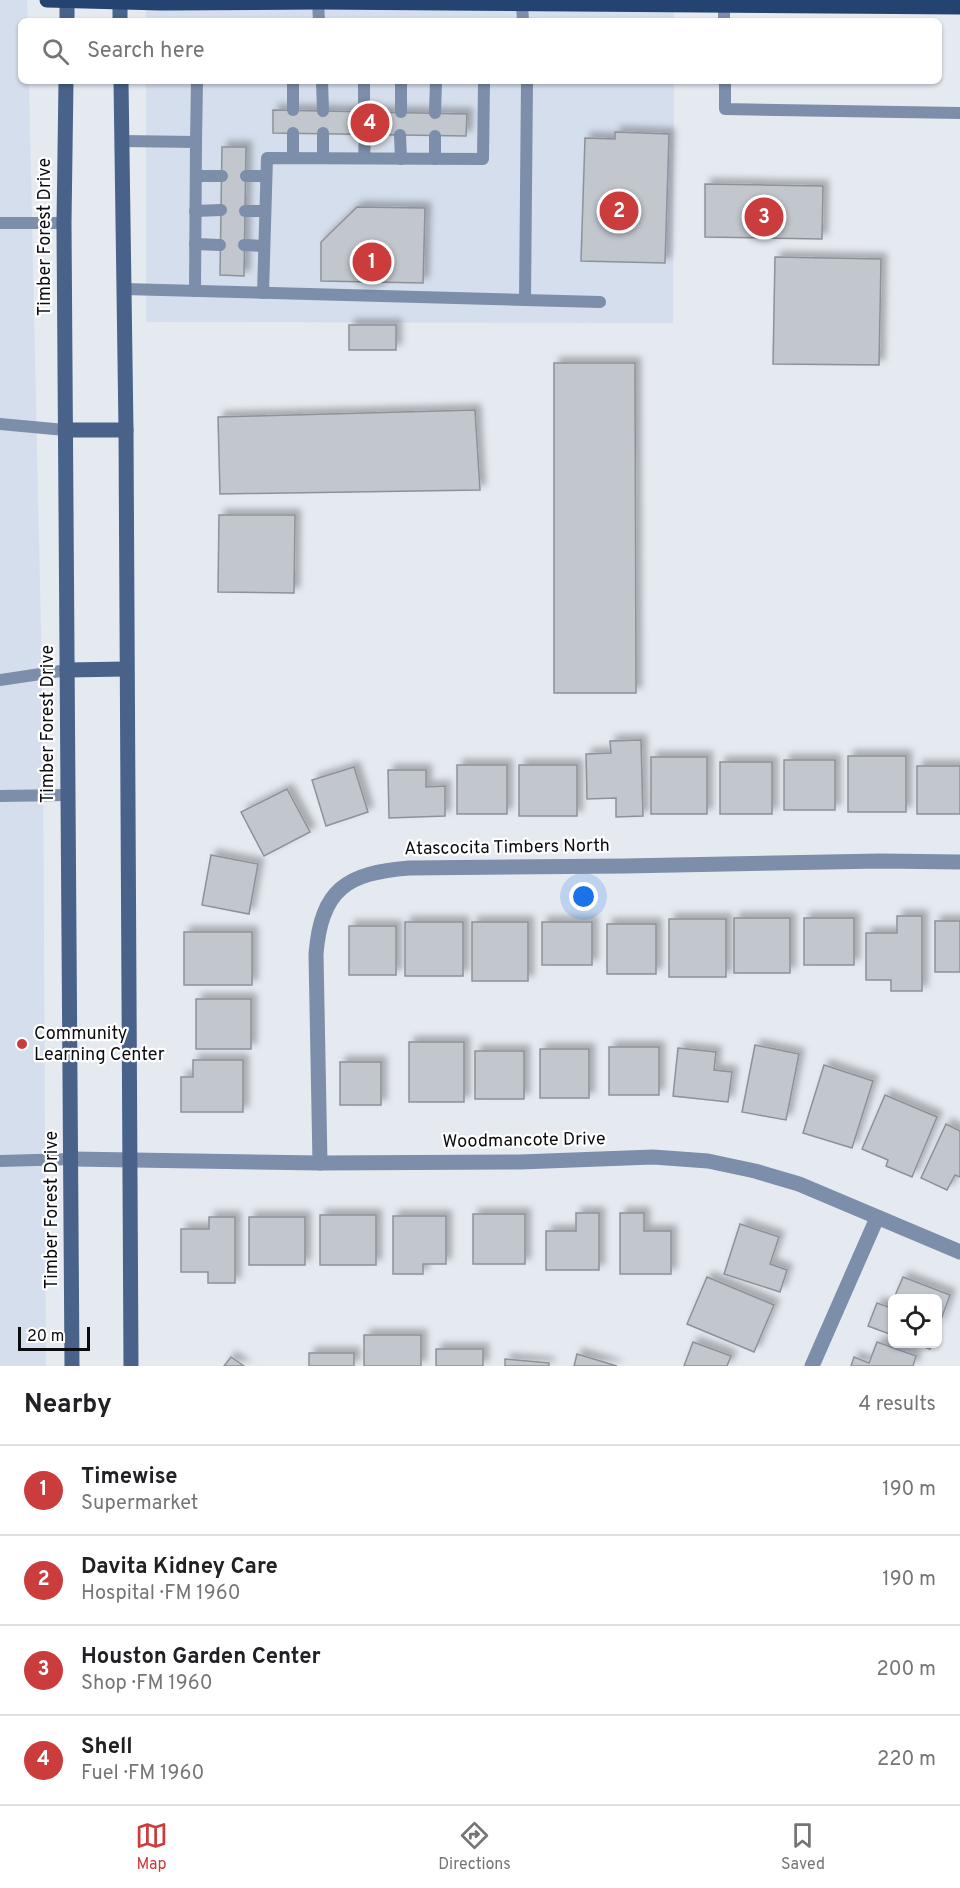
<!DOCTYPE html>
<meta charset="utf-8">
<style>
:root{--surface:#fff;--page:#f6f6f6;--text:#202124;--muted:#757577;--line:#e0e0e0;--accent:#cb3c3c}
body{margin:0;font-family:Overpass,sans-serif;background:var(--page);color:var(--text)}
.controls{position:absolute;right:18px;bottom:18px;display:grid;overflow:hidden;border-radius:9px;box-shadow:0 2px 4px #0004}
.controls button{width:54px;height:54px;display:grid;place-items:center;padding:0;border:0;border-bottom:2px solid var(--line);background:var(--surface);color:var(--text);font:30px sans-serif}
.scale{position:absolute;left:18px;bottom:15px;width:72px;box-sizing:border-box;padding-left:6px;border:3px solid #0a0c0f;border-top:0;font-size:16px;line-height:21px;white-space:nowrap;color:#0a0c0f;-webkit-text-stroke:4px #fff;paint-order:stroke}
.you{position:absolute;left:584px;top:897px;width:21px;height:21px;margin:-15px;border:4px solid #fff;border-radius:50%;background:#1a73e8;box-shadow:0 0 0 9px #1a73e833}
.badge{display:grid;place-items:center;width:39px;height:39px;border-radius:50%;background:var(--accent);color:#fff;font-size:20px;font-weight:700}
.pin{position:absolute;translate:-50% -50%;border:3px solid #fff;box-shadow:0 2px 6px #0006}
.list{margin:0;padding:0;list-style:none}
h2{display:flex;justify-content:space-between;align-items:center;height:78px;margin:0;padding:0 24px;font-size:26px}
h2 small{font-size:20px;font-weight:400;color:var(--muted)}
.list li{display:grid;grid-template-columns:39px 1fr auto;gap:18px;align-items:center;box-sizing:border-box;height:90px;padding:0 24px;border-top:2px solid var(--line)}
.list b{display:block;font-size:22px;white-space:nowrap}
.list p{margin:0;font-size:20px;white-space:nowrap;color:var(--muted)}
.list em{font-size:20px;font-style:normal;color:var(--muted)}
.icon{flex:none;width:33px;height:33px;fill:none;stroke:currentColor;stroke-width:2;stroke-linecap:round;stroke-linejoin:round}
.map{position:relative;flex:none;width:960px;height:1366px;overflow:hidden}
.search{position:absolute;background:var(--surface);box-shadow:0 2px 4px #0004;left:18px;right:18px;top:18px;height:66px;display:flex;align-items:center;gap:15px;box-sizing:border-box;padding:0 21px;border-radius:9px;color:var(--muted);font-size:22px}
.sheet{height:438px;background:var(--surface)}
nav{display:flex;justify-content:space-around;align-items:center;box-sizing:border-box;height:84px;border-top:2px solid var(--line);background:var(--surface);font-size:16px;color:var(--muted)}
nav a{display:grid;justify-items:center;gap:3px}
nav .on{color:var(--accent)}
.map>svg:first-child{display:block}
</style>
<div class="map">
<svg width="960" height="1366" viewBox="0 0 960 1366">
<defs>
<filter id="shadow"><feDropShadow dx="5.5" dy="-5.5" stdDeviation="3" flood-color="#0004"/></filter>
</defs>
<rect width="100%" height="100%" fill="#e5eaf1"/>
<!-- built -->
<g fill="#d5deec">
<path d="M0 0H27L28 21H21V81H29L43 722 46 1366H0Z"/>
<rect x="146" y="0" width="528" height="21"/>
<path d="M146 81H674L673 323 146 322Z"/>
</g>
<!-- building -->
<g fill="#c2c7ce" stroke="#8d9299" stroke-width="1.5" filter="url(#shadow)">
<path d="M273 110 467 114 466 136 273 133Z"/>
<path d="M615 132 669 134 665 263 581 261 585 138 615 139Z"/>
<path d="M222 147H246L244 276 220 275Z"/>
<path d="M705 184 823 186 822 239 705 237Z"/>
<path d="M357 207 425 208 423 283 321 281V242Z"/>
<path d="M775 257 881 259 879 365 773 364Z"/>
<rect x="349" y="325" width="47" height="25"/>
<path d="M554 363H635L636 693H554Z"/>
<path d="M475 410 480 490 220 494 218 417Z"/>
<path d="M219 515H295L294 593 218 592Z"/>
<path d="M641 740 643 816 616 817V798L587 799 586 754 611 753 610 741Z"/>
<rect x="848" y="756" width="58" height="56"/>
<rect x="651" y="757" width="56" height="57"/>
<rect x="784" y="760" width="51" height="50"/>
<rect x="720" y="762" width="52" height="52"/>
<rect x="457" y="765" width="50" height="49"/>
<rect x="519" y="765" width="58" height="51"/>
<rect x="917" y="766" width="43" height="48"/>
<path d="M354 767 368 812 326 826 312 780Z"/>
<path d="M388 770H426V787L445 786V816L389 818Z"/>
<path d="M287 789 310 832 264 856 241 812Z"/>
<path d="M211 855 258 864 249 914 202 905Z"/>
<path d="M897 916H922V991H891V980H866V933H897Z"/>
<rect x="734" y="918" width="56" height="55"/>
<rect x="804" y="918" width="50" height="47"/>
<rect x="669" y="919" width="57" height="58"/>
<rect x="935" y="921" width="25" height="51"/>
<rect x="405" y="922" width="58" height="54"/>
<rect x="472" y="922" width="56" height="59"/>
<rect x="542" y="922" width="50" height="43"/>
<rect x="607" y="924" width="49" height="50"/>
<rect x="349" y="926" width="47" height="49"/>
<rect x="184" y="932" width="68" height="53"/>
<rect x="196" y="999" width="55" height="50"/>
<rect x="409" y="1042" width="55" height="60"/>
<path d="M755 1045 799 1054 786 1120 742 1112Z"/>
<rect x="609" y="1047" width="50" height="48"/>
<path d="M678 1048 716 1052 714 1070 732 1072 728 1102 673 1096Z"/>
<rect x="540" y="1049" width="49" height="49"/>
<rect x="475" y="1051" width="49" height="48"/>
<path d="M193 1060H243V1112H181V1077H193Z"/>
<rect x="340" y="1062" width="41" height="43"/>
<path d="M824 1065 873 1081 852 1148 803 1133Z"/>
<path d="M885 1095 937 1117 912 1177 886 1166 888 1160 862 1149Z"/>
<path d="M946 1124 960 1131V1177L955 1175 947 1190 921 1178Z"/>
<path d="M576 1213H599V1270H546V1231H576Z"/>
<path d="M620 1213H644V1231H671V1274H620Z"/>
<rect x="473" y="1214" width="52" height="50"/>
<rect x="320" y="1215" width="56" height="50"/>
<path d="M393 1216H446V1264H423V1274H393Z"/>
<path d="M209 1217H235V1283H208V1272H181V1229H209Z"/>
<rect x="249" y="1217" width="56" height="48"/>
<path d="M740 1224 779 1237 770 1264 787 1270 780 1292 724 1274Z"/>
<path d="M707 1277 774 1305 754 1352 687 1324Z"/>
<path d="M903 1277 950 1295 938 1328V1298H894Z"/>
<path d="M877 1303 891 1308 892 1303V1335L868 1326Z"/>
<rect x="364" y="1335" width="57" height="31"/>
<path d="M693 1342 731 1356 727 1366H684Z"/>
<path d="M877 1342 916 1356 913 1366H851L854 1357 869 1363Z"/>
<path d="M915 1344H932L930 1349Z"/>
<rect x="436" y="1349" width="47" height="17"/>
<rect x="309" y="1353" width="45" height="13"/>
<path d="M577 1354 617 1366H574Z"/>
<path d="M231 1357 244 1366H224Z"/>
<path d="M505 1359 549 1363V1366H505Z"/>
</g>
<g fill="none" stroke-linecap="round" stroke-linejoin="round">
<!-- service -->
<g stroke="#7c8eaa" stroke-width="12">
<path d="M318 2 319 21"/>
<path d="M522 4 523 21"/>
<path d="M724 5V21"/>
<path d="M293 81V110"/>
<path d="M322 81 323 111"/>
<path d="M364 81V112"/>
<path d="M401 81V112"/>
<path d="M725 81V109L960 113"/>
<path d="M435 113 436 81"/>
<path d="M293 133V158"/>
<path d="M323 133V158"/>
<path d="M400 135 401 159"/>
<path d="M435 136V159"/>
<path d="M122 141 196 142 195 291"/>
<path d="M196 142 197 81"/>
<path d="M364 158 365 134"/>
<path d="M196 176H222"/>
<path d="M246 176H266"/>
<path d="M195 211 221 210"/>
<path d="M245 211H265"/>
<path d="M0 223H64"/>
<path d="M195 244 220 245"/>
<path d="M244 245 264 246"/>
<path d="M124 289 525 300 527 81"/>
<path d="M263 293 267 158 483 159 484 81"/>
<path d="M525 300 600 302"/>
<path d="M0 424 65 430"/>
<path d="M0 680 67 670"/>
<path d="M0 796 68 795"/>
<path d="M0 1161 72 1159"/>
</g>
<!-- minor -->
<g stroke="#7c8eaa" stroke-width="15">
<path d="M72 1159 320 1163 520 1162 653 1157 708 1161 755 1171 799 1184 960 1252"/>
<path d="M320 1163 316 954C321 889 347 873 409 868L625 866 880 861 960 862"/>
<path d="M812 1366 877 1218"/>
</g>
<!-- secondary -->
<g stroke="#496289" stroke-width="15">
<path d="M120 2V21"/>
<path d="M67 21V1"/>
<path d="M66 81 64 223 72 1366"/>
<path d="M121 81 126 430 131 1366"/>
<path d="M65 430H126"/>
<path d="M67 670 126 669"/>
</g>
<!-- primary -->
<path stroke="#254371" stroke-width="15" d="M47 0 161 3 318 2 960 7"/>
</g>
<!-- markers -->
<circle fill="#cb3c3c" stroke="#fff" stroke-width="2" cx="22" cy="1044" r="6"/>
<g text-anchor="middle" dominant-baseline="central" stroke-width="4.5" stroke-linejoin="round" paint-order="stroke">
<!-- street labels -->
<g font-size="18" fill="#0a0c0f" stroke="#fff">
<text transform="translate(45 237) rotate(-90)">Timber Forest Drive</text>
<text transform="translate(48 724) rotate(-90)">Timber Forest Drive</text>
<text transform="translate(507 848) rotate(-1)">Atascocita Timbers North</text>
<text transform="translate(524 1141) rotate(-1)">Woodmancote Drive</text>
<text transform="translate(52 1210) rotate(-90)">Timber Forest Drive</text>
</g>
<!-- poi labels -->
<g font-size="18" fill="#0a0c0f" stroke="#fff" text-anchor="start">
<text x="34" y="1034">Community<tspan x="34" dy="21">Learning Center</tspan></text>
</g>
</g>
</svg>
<div class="controls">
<button><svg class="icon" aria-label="locate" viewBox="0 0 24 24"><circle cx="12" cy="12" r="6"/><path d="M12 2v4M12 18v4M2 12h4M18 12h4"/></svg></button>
</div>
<div class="scale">20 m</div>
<div class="you"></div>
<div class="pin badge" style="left:372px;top:262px">1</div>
<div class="pin badge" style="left:619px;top:211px">2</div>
<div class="pin badge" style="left:764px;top:217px">3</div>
<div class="pin badge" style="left:370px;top:123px">4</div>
<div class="search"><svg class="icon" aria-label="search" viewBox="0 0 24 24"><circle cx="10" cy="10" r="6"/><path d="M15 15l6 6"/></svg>Search here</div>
</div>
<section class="sheet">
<h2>Nearby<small>4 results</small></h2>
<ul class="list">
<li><span class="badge">1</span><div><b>Timewise</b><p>Supermarket</p></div><em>190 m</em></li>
<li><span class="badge">2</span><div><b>Davita Kidney Care</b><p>Hospital · FM 1960</p></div><em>190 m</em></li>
<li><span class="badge">3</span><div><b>Houston Garden Center</b><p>Shop · FM 1960</p></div><em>200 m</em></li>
<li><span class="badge">4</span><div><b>Shell</b><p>Fuel · FM 1960</p></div><em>220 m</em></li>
</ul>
</section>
<nav>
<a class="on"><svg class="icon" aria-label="map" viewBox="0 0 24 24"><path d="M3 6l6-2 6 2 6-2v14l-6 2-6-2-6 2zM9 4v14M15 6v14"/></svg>Map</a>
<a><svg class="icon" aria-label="directions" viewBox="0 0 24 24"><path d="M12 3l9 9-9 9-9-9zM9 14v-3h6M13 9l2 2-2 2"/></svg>Directions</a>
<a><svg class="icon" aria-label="saved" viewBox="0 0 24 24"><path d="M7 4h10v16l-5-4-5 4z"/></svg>Saved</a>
</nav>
